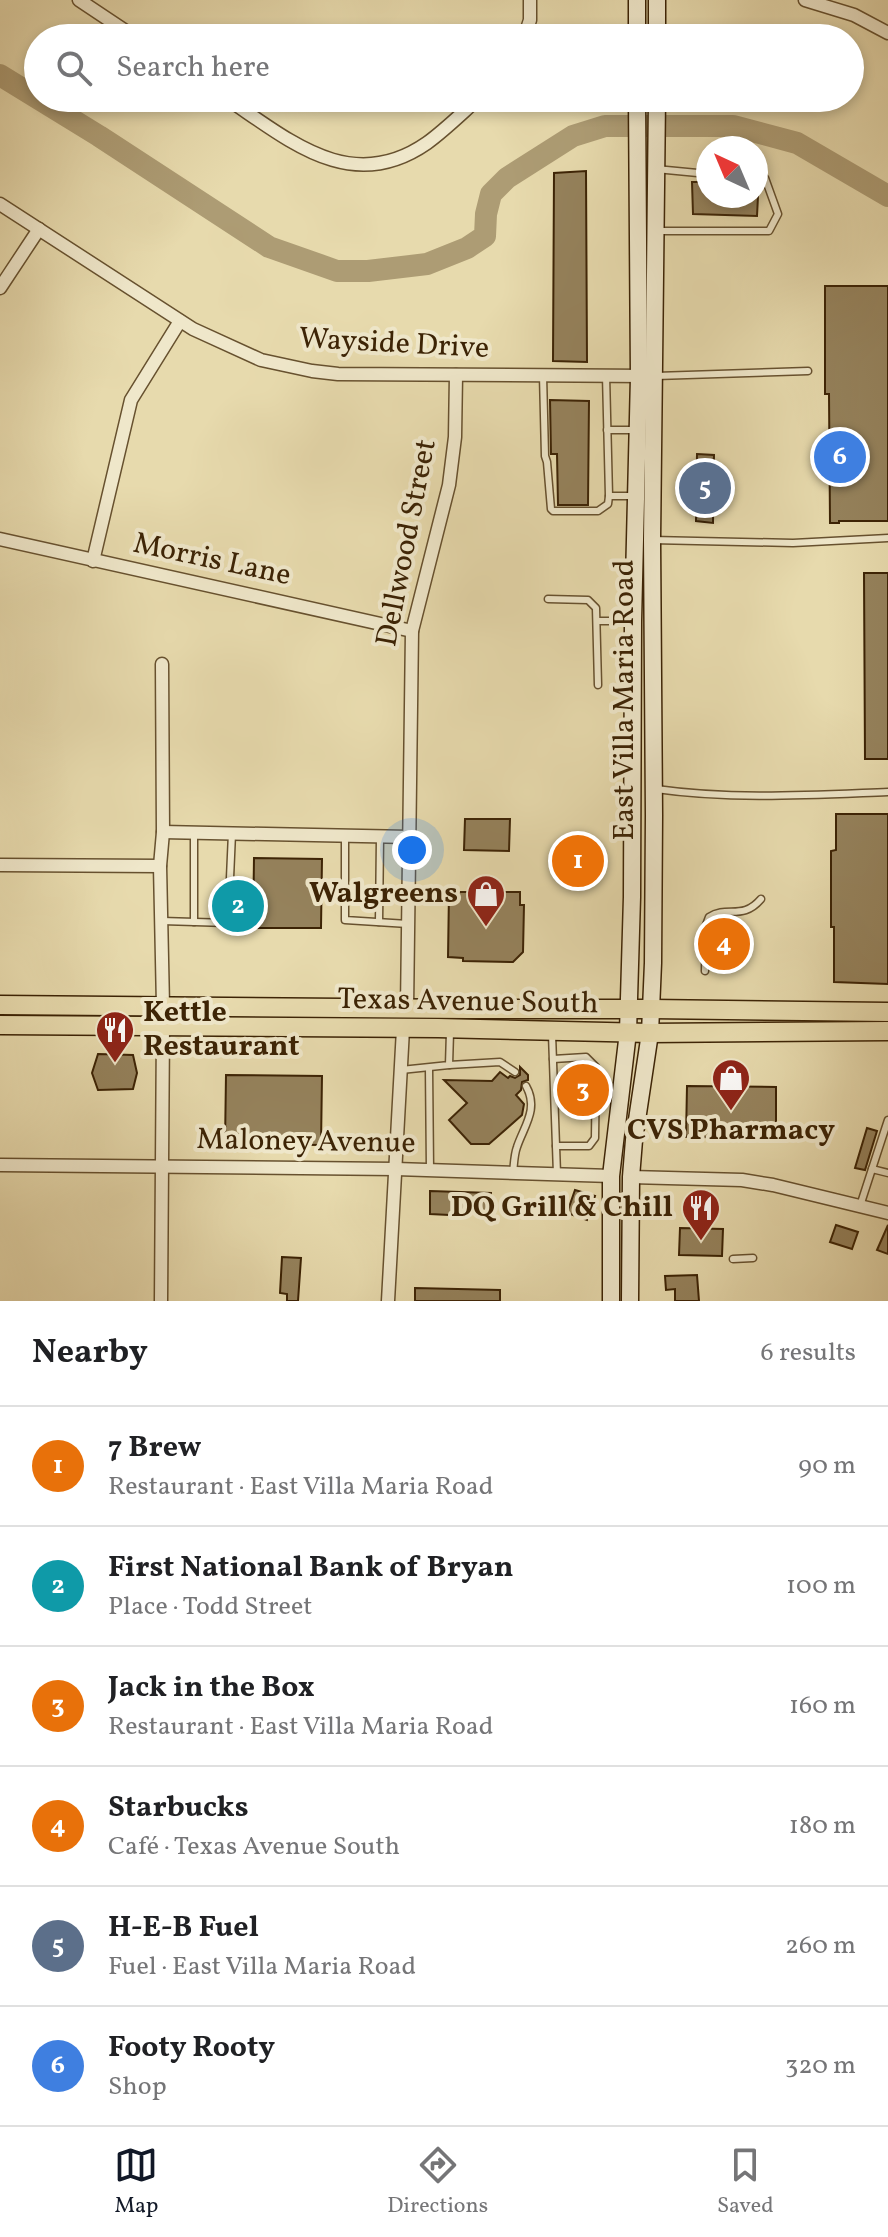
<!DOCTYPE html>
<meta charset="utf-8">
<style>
:root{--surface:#fff;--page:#f6f6f6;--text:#202124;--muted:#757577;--line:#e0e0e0;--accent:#111827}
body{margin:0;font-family:Vollkorn,serif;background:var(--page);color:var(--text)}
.compass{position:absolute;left:696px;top:136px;width:72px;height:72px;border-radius:50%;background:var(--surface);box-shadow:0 4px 12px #0003;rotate:316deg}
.you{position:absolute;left:412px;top:850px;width:28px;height:28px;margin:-20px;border:6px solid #fff;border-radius:50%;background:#1a73e8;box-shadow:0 0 0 12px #1a73e833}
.badge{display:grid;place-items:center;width:52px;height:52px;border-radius:50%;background:var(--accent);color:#fff;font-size:26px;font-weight:700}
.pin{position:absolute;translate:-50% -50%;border:4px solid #fff;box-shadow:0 2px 8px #0006}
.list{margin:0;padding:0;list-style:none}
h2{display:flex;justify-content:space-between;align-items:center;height:104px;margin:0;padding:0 32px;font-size:34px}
h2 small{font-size:26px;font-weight:400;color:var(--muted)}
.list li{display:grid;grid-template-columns:52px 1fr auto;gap:24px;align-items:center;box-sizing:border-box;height:120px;padding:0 32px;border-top:2px solid var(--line)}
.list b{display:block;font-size:30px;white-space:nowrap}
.list p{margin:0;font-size:26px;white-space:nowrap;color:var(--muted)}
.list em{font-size:26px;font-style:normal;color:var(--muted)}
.icon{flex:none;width:44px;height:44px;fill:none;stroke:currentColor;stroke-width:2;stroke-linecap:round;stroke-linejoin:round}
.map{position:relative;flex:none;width:888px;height:1301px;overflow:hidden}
.search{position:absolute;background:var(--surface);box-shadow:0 4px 12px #0003;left:24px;right:24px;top:24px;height:88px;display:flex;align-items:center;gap:20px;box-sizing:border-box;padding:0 28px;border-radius:44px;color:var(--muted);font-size:30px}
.sheet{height:824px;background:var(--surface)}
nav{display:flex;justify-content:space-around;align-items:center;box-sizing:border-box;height:112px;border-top:2px solid var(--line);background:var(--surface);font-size:22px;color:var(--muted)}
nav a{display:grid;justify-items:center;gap:4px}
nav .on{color:var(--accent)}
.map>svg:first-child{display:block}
</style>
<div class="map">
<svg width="888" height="1301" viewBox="0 0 888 1301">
<rect width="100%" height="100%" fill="#e7daad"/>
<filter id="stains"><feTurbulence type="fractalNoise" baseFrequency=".0025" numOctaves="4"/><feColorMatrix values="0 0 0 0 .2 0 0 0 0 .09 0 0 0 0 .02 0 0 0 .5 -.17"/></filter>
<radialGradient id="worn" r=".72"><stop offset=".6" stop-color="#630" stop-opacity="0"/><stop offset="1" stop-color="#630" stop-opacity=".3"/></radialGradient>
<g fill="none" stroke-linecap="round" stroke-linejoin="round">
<!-- river -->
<path stroke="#ad9c74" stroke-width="22" d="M0 75 99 136 269 247 337 271H368L427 264 467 248 485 236 486 214 491 194 507 178 573 136 605 126H733L797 143 888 196"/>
</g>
<!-- building -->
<g fill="#95825c" stroke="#3c2305" stroke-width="2">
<path d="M586 171 587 362 553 361 554 173Z"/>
<path d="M692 182H708V196H758L757 216 693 214Z"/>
<path d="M825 286H888V521H839V523H830L829 394H825Z"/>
<path d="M550 400 589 401 588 505H558L557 454H551Z"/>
<path d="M697 454 714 455 713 523 696 521Z"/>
<path d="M864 573H888V759H865Z"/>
<path d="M836 814H888V984L834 982V927H831V851L836 850Z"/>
<path d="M465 819H510L509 851 464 850Z"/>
<path d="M592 850 591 870 565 871 564 851Z"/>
<path d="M254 858 322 859 321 928H253Z"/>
<path d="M449 892H520V905H524L523 952 513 962 463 961V958L448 957Z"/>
<path d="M713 924H737L736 964H711Z"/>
<path d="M98 1054 133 1055 137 1073 133 1089 98 1090 92 1073Z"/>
<path d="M520 1067 528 1075V1080L522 1082 521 1090 516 1095 524 1104 522 1115 489 1144H471L449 1120 467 1103 444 1080 492 1081 500 1072 508 1078 510 1076 515 1078 520 1075Z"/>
<path d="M226 1075 322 1076 321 1145 225 1144Z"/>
<path d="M572 1075H590L589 1106 572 1105Z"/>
<path d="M687 1086 776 1087V1138L686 1137Z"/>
<path d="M867 1128 877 1131 865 1170 855 1168Z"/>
<path d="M575 1190 595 1196 587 1220 567 1213Z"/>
<path d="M430 1191 491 1193 490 1212 469 1211V1216L430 1214Z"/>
<path d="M836 1225 858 1232 852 1249 830 1242Z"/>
<path d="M888 1225V1254L877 1250Z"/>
<path d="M680 1228 723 1229 722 1256 679 1255Z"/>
<path d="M282 1257 301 1258 298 1301H287V1294L280 1293Z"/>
<path d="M697 1275 699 1301H675V1289L666 1290 665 1276Z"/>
<path d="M415 1288 500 1290V1301H415Z"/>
</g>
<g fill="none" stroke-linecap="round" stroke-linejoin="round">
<defs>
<g id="lane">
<path d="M656 169 708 174"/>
<path d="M656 231H769L778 214 765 178 756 177"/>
<path d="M543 375 545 456 547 462 551 509 553 511H598L608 504 609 496"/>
<path d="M606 375 609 496H636"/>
<path d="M656 376 808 371"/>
<path d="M607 430H636"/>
<path d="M652 540 793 543 888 538"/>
<path d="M548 599 588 600 596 608 598 685"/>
<path d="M598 621H630"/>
<path d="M656 789C733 800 811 795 888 792"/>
<path d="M345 835V920L408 924"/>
<path d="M162 921 228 923 232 833"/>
<path d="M194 922V833"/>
<path d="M379 922 380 838"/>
<path d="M705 971 706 925 709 917C728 905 742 921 761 899"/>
<path d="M552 1034 557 1174"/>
<path d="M553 1059 586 1057 596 1067 595 1138 589 1146H556"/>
<path d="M449 1065 500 1062 515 1072"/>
<path d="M429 1068 430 1170"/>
<path d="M401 1070 449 1065 450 1032"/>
<path d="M872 1169 888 1120"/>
<path d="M513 1173C514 1165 514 1155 517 1147 524 1126 539 1109 526 1086"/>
<path d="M860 1206 872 1169 888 1173"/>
<path d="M733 1259 753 1258"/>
</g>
<g id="street">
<path d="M79 0 136 38"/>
<path d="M805 0 854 15 888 33"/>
<path d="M524 38 530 20V0"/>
<path d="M226 98C289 140 351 196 427 143 445 130 462 113 479 98"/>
<path d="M0 204 193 329 261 360 312 371 338 374 647 376"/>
<path d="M0 288 39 229"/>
<path d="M0 539 412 631"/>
<path d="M93 561 131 400 180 321"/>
<path d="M162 664 163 832 160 866 163 1006"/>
<path d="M163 832 410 837"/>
<path d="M0 865 160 866"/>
<path d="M407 1008 412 631 449 485 455 437 456 375"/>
<path d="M0 1165 396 1169 611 1176"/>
<path d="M631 1177 742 1180 773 1185 888 1213"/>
<path d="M161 1301 163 1026"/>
<path d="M388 1301 403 1029"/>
</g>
<g id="secondary">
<path d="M637 0V38"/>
<path d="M657 0V38"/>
<path d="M611 1301V1176L628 1032 632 897 633 621 639 377 637 98"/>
<path d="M630 1301 631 1177 634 1140 650 1033 653 963 654 815 652 540 657 98"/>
</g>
<g id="primary">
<path d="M0 1005 467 1009H652L888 1012"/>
<path d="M0 1025 438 1028 650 1033 888 1031"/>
</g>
</defs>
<!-- lane casing -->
<use href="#lane" stroke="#67512f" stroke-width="9"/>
<!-- street casing -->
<use href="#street" stroke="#67512f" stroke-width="15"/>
<!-- secondary casing -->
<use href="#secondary" stroke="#3c2305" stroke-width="19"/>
<!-- primary casing -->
<use href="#primary" stroke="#3c2305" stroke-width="21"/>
<!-- lane -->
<use href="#lane" stroke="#efe7ca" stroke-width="6"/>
<!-- street -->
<use href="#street" stroke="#efe7ca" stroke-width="12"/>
<!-- secondary -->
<use href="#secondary" stroke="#efe7ca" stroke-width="16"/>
<!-- primary -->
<use href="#primary" stroke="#e7daad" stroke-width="18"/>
</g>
<!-- icons -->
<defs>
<symbol id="shop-pin" viewBox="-11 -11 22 30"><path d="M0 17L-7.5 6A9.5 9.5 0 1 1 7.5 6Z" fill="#8f2418" stroke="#efe7ca"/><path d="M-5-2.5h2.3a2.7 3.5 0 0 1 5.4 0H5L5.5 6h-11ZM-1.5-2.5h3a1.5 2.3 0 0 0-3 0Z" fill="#fff"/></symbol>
<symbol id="restaurant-pin" viewBox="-11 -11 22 30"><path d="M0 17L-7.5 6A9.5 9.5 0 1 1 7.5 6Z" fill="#8f2418" stroke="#efe7ca"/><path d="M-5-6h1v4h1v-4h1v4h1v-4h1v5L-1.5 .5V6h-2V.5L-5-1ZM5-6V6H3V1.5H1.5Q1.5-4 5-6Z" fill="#fff"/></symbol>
</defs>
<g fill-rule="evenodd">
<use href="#shop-pin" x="464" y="872" width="44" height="60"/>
<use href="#restaurant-pin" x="93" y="1008" width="44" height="60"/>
<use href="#shop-pin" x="709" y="1056" width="44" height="60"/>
<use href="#restaurant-pin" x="679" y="1186" width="44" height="60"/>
</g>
<g text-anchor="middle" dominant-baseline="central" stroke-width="8" stroke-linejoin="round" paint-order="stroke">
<!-- street labels -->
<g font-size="30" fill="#3c2305" stroke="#efe7ca">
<text transform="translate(394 344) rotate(3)">Wayside Drive</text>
<text transform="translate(407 543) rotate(-79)">Dellwood Street</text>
<text transform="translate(212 560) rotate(12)">Morris Lane</text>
<text transform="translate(625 700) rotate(-90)">East Villa Maria Road</text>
<text transform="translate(468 1002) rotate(1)">Texas Avenue South</text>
<text transform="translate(306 1142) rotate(1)">Maloney Avenue</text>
</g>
<!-- poi labels -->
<g font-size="30" font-weight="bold" fill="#3c2305" stroke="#efe7ca" text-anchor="end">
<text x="458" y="894">Walgreens</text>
<text x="143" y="1013" text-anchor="start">Kettle<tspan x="143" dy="34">Restaurant</tspan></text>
<text x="731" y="1131" text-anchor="middle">CVS Pharmacy</text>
<text x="673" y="1208">DQ Grill &amp; Chill</text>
</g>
</g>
<rect width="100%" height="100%" filter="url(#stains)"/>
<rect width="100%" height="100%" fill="url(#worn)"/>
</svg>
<svg class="compass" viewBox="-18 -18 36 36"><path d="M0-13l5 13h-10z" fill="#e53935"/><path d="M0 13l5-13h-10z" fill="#757577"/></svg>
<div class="you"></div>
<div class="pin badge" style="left:578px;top:861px;background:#e8710a">1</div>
<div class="pin badge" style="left:238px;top:906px;background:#0f9aa8">2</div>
<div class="pin badge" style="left:583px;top:1090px;background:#e8710a">3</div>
<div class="pin badge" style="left:724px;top:944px;background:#e8710a">4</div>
<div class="pin badge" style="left:705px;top:488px;background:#5c6f8a">5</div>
<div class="pin badge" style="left:840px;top:457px;background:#3f7fe0">6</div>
<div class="search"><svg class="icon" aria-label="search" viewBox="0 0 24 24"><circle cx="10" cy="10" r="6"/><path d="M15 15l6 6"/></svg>Search here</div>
</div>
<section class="sheet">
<h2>Nearby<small>6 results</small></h2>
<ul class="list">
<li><span class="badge" style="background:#e8710a">1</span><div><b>7 Brew</b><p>Restaurant · East Villa Maria Road</p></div><em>90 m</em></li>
<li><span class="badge" style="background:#0f9aa8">2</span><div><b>First National Bank of Bryan</b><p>Place · Todd Street</p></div><em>100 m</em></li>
<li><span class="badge" style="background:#e8710a">3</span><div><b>Jack in the Box</b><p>Restaurant · East Villa Maria Road</p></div><em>160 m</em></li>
<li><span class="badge" style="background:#e8710a">4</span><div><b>Starbucks</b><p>Café · Texas Avenue South</p></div><em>180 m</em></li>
<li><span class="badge" style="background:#5c6f8a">5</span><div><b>H-E-B Fuel</b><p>Fuel · East Villa Maria Road</p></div><em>260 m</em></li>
<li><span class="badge" style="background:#3f7fe0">6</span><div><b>Footy Rooty</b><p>Shop</p></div><em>320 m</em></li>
</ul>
</section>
<nav>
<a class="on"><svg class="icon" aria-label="map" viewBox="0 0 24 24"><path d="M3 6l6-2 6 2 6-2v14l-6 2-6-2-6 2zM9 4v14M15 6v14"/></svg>Map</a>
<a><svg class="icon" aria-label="directions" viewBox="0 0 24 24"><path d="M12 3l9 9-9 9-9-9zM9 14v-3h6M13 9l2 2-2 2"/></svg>Directions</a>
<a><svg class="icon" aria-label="saved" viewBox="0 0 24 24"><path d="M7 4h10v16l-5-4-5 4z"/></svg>Saved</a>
</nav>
